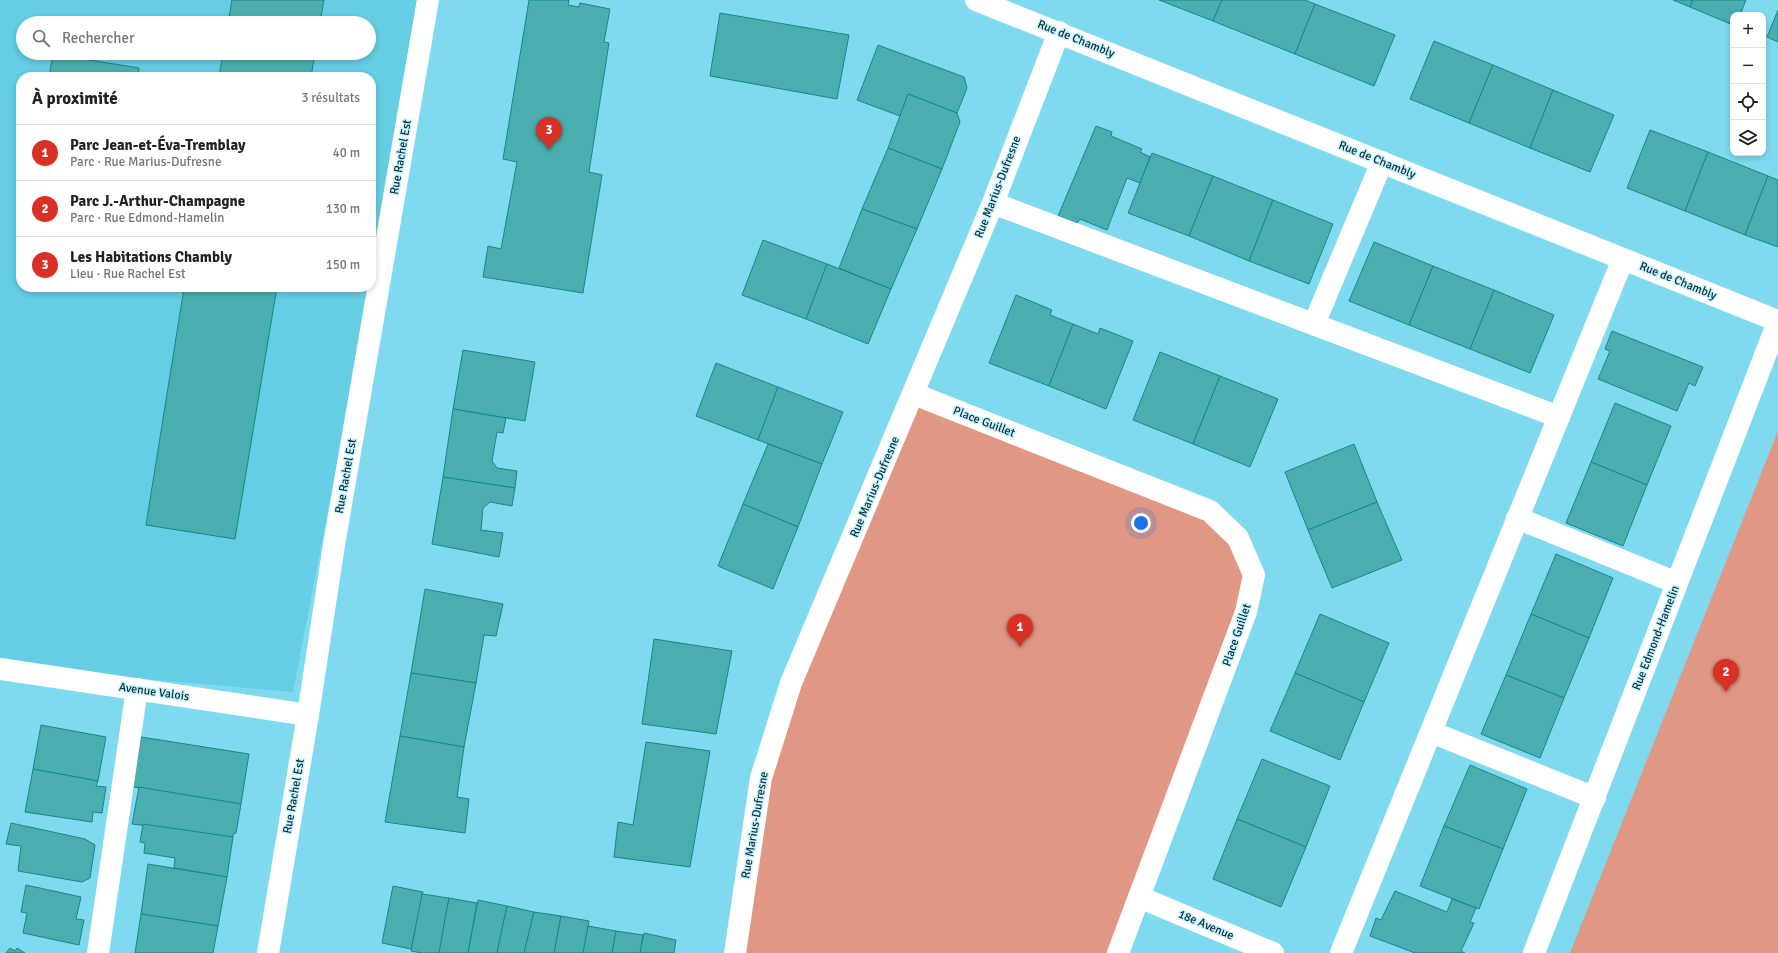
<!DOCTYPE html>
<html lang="fr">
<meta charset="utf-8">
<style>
:root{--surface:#fff;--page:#f2f2f2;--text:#222;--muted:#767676;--line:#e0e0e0;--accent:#d93025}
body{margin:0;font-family:Signika,sans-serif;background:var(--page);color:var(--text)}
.controls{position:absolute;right:12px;top:12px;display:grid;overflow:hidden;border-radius:8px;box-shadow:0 2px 6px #0003}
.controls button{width:36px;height:36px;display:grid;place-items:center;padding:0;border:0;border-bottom:1px solid var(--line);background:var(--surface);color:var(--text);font:20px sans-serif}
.you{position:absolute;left:1141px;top:523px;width:14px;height:14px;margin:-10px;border:3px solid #fff;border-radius:50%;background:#1a73e8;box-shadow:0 0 0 6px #1a73e833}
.badge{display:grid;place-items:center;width:26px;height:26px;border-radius:50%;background:var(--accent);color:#fff;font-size:13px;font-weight:700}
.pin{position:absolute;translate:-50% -33px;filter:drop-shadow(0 1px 2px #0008)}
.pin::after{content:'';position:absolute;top:21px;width:14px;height:12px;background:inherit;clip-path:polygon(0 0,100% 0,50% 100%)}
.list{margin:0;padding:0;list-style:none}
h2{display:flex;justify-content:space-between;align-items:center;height:52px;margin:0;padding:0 16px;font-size:17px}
h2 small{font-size:13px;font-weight:400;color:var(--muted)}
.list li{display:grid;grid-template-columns:26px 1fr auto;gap:12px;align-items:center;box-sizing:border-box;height:56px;padding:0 16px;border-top:1px solid var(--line)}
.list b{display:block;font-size:15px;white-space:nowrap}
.list p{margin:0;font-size:13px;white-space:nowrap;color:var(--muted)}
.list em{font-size:13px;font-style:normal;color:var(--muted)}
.icon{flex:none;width:22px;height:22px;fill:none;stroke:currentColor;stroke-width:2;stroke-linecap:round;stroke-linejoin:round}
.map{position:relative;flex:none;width:1778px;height:953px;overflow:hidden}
.search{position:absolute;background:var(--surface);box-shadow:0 2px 6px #0003;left:16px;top:16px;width:360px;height:44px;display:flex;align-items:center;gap:10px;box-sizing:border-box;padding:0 14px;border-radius:22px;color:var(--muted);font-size:15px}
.panel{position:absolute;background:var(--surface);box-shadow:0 2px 6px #0003;left:16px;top:72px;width:360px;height:220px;border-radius:16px}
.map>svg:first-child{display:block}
</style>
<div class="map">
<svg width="1778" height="953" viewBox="0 0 1778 953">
<rect width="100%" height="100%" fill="#7fdaf0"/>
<!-- built -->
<path fill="#65cde4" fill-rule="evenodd" d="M0 0H425L371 285V77H21V287H371L293 692 0 666ZM23 23H369V53H23Z"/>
<!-- green -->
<g fill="#e09784">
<path d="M914 394 1210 511 1254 575 1118 953H735L761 778Z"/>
<path d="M1778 431V953H1570Z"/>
</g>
<!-- building -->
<g fill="#4aaeae" stroke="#168788">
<path d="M232 0H324L320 23H228Z"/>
<path d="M529 0H569L568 5 579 7 580 3 610 9 604 42 609 43 589 172 602 175 583 293 483 277 488 246 501 249 517 162 503 159Z"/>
<path d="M1159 0H1222L1213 21Z"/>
<path d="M1222 0H1305L1315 4 1295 54 1213 21Z"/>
<path d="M1673 0H1693L1690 7Z"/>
<path d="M1693 0H1746L1740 15H1733V25L1690 7Z"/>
<path d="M1315 4 1395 35 1374 86 1295 54Z"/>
<path d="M1778 10V42L1767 37Z"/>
<path d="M720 13 849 35 837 99 710 76Z"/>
<path d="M1434 41 1493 65 1469 123 1410 99Z"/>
<path d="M878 45 964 77 967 88 957 113 908 94 900 116 857 100Z"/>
<path d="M223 53H315L311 77H219Z"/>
<path d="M53 54 139 68 138 77H49Z"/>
<path d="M1493 65 1553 90 1530 148 1469 123Z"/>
<path d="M1553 90 1614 115 1590 172 1530 148Z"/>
<path d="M908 94 957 113 960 122 942 169 888 148Z"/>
<path d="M1096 126 1112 132 1111 136 1142 149 1140 152 1150 157 1140 183 1127 178 1107 230 1080 219 1077 223 1058 216Z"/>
<path d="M1650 130 1708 152 1685 211 1627 188Z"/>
<path d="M888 148 942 169 917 229 862 209Z"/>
<path d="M1708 152 1768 176 1745 235 1685 211Z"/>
<path d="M1152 153 1213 176 1189 236 1128 213Z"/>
<path d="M1213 176 1273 200 1249 261 1189 236Z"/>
<path d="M1768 176 1778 180V247L1745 235Z"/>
<path d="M1273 200 1333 224 1309 284 1249 261Z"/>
<path d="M862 209 917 229 891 289 839 268Z"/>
<path d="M763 240 827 264 806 319 742 295Z"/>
<path d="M1374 242 1433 266 1409 325 1349 301Z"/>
<path d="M827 264 891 289 868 344 806 319Z"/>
<path d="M1433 266 1494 290 1470 349 1409 325Z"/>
<path d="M177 287H277L235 539 146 525 184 288Z"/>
<path d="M1494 290 1554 315 1530 373 1470 349Z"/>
<path d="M1016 295 1052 310 1050 315 1073 324 1049 386 989 363Z"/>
<path d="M1073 324 1098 334 1100 328 1133 341 1106 409 1049 386Z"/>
<path d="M1612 331 1703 367 1695 386 1689 383 1677 411 1598 379 1610 351 1605 349Z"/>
<path d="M463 350 535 362 525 421 453 409Z"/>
<path d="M1160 352 1220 376 1193 444 1133 420Z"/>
<path d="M716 363 778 387 758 440 696 416Z"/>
<path d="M1220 376 1278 399 1250 467 1193 444Z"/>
<path d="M778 387 843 412 822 464 758 440Z"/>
<path d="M1615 403 1671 426 1647 485 1591 462Z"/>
<path d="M453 409 506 418 503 433 497 432 492 461 497 468 517 471 515 488 443 477Z"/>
<path d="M768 444 822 464 798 527 743 504Z"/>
<path d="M1354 444 1377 502 1308 530 1285 472Z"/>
<path d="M1591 462 1647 485 1623 546 1566 523Z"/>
<path d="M443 477 515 488 512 506 490 502 483 508 481 530 503 533 499 557 432 544Z"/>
<path d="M1377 502 1402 560 1332 588 1308 530Z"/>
<path d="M743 504 798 527 773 589 718 566Z"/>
<path d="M1556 554 1613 578 1589 638 1531 614Z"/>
<path d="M425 589 503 604 496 636 484 635 476 683 411 673Z"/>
<path d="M1320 614 1389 643 1364 702 1295 673Z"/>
<path d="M1531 614 1589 638 1564 698 1506 675Z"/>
<path d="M654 639 732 651 716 734 642 724Z"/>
<path d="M411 673 476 683 464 747 400 736Z"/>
<path d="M1295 673 1364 702 1340 760 1270 731Z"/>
<path d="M1506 675 1564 698 1540 758 1481 734Z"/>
<path d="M41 725 106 737 98 781 33 769Z"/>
<path d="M400 736 464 747 457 797 469 799 465 833 385 822Z"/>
<path d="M141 737 249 754 241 804 133 787Z"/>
<path d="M646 742 710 751 690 867 614 857 618 822 633 825Z"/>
<path d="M1262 759 1330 786 1306 847 1237 819Z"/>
<path d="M1470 765 1527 789 1503 849 1444 826Z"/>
<path d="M33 769 98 781 96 786 106 787 102 813 93 812 92 822 25 812Z"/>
<path d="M139 787 241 804 236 833 233 834V837L132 824Z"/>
<path d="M1237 819 1306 847 1281 907 1213 879Z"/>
<path d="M11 823 85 839 95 845 90 878 82 882 18 871 21 846 6 844Z"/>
<path d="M143 824 233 837 227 877 174 868 175 858 144 853 145 843 140 842Z"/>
<path d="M1444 826 1503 849 1479 909 1420 886Z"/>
<path d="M148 864 227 877 218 926 141 914Z"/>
<path d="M26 885 81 897 76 919 84 920 79 945 23 933 27 913 21 912Z"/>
<path d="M393 886 423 892 411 949 382 943Z"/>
<path d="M1395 891 1447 912 1452 899 1476 908 1470 922 1474 923 1461 951 1465 953H1415L1370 936 1376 918 1381 920Z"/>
<path d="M422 894 449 898 439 953H422L411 951Z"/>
<path d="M449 898 477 903 468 953H439Z"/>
<path d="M478 900 507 906 497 953H468Z"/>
<path d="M507 906 534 912 524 953H497Z"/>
<path d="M534 912 561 916 554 953H524Z"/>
<path d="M141 914 218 926 213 953H135Z"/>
<path d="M561 916 589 921 583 953H554Z"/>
<path d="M588 926 616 931 612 953H583Z"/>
<path d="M616 931 643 935 640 953H612Z"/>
<path d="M644 933 676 940 674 953H640Z"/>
<path d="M10 948 15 951 17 948 25 953H6Z"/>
</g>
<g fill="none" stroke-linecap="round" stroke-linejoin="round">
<!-- minor -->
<g stroke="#fff" stroke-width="22">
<path d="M976 0 1778 321"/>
<path d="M993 203 1559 417"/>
<path d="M1314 324 1382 162"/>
<path d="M914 394 1210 511 1238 538 1254 575 1246 612 1118 953"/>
<path d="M1517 518 1677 583"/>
<path d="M0 669 308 715"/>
<path d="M1431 732 1595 798"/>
<path d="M1139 897 1273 953"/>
<path d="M98 953 137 689"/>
<path d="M735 953 761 778 791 683 993 203 1059 32"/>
<path d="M1341 953 1623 259"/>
<path d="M1534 953 1778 322"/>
</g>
<!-- major -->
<path stroke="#fff" stroke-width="22" d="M268 953 308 715 334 545 428 0"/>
</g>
<g text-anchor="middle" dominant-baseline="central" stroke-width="3" stroke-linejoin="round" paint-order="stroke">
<!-- street labels -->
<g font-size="12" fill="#062f38" stroke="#c9f4ff">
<text transform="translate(1076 39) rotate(22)">Rue de Chambly</text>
<text transform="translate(401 157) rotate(-80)">Rue Rachel Est</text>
<text transform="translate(1377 160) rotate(22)">Rue de Chambly</text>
<text transform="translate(998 187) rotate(-69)">Rue Marius-Dufresne</text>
<text transform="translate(1678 281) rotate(22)">Rue de Chambly</text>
<text transform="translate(984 422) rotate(21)">Place Guillet</text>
<text transform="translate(346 476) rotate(-80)">Rue Rachel Est</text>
<text transform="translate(875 487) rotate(-67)">Rue Marius-Dufresne</text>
<text transform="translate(1237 635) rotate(-71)">Place Guillet</text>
<text transform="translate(1656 638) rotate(-69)">Rue Edmond-Hamelin</text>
<text transform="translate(154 692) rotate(8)">Avenue Valois</text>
<text transform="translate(294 796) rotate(-80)">Rue Rachel Est</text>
<text transform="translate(755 825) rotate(-80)">Rue Marius-Dufresne</text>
<text transform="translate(1206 925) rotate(23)">18e Avenue</text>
</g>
</g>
</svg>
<div class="controls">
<button>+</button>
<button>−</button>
<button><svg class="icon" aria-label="locate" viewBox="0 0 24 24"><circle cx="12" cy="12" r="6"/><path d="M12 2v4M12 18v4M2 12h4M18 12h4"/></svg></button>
<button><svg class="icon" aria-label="layers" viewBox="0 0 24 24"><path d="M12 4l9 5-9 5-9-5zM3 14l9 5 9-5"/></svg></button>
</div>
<div class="you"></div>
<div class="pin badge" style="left:1020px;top:647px">1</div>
<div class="pin badge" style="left:1726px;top:692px">2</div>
<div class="pin badge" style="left:549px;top:150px">3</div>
<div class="search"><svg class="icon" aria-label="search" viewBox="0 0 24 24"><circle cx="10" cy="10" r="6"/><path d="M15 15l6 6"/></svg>Rechercher</div>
<section class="panel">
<h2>À proximité<small>3 résultats</small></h2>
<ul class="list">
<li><span class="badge">1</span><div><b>Parc Jean-et-Éva-Tremblay</b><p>Parc · Rue Marius-Dufresne</p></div><em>40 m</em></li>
<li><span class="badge">2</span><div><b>Parc J.-Arthur-Champagne</b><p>Parc · Rue Edmond-Hamelin</p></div><em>130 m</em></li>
<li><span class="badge">3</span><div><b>Les Habitations Chambly</b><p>Lieu · Rue Rachel Est</p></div><em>150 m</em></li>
</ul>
</section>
</div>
